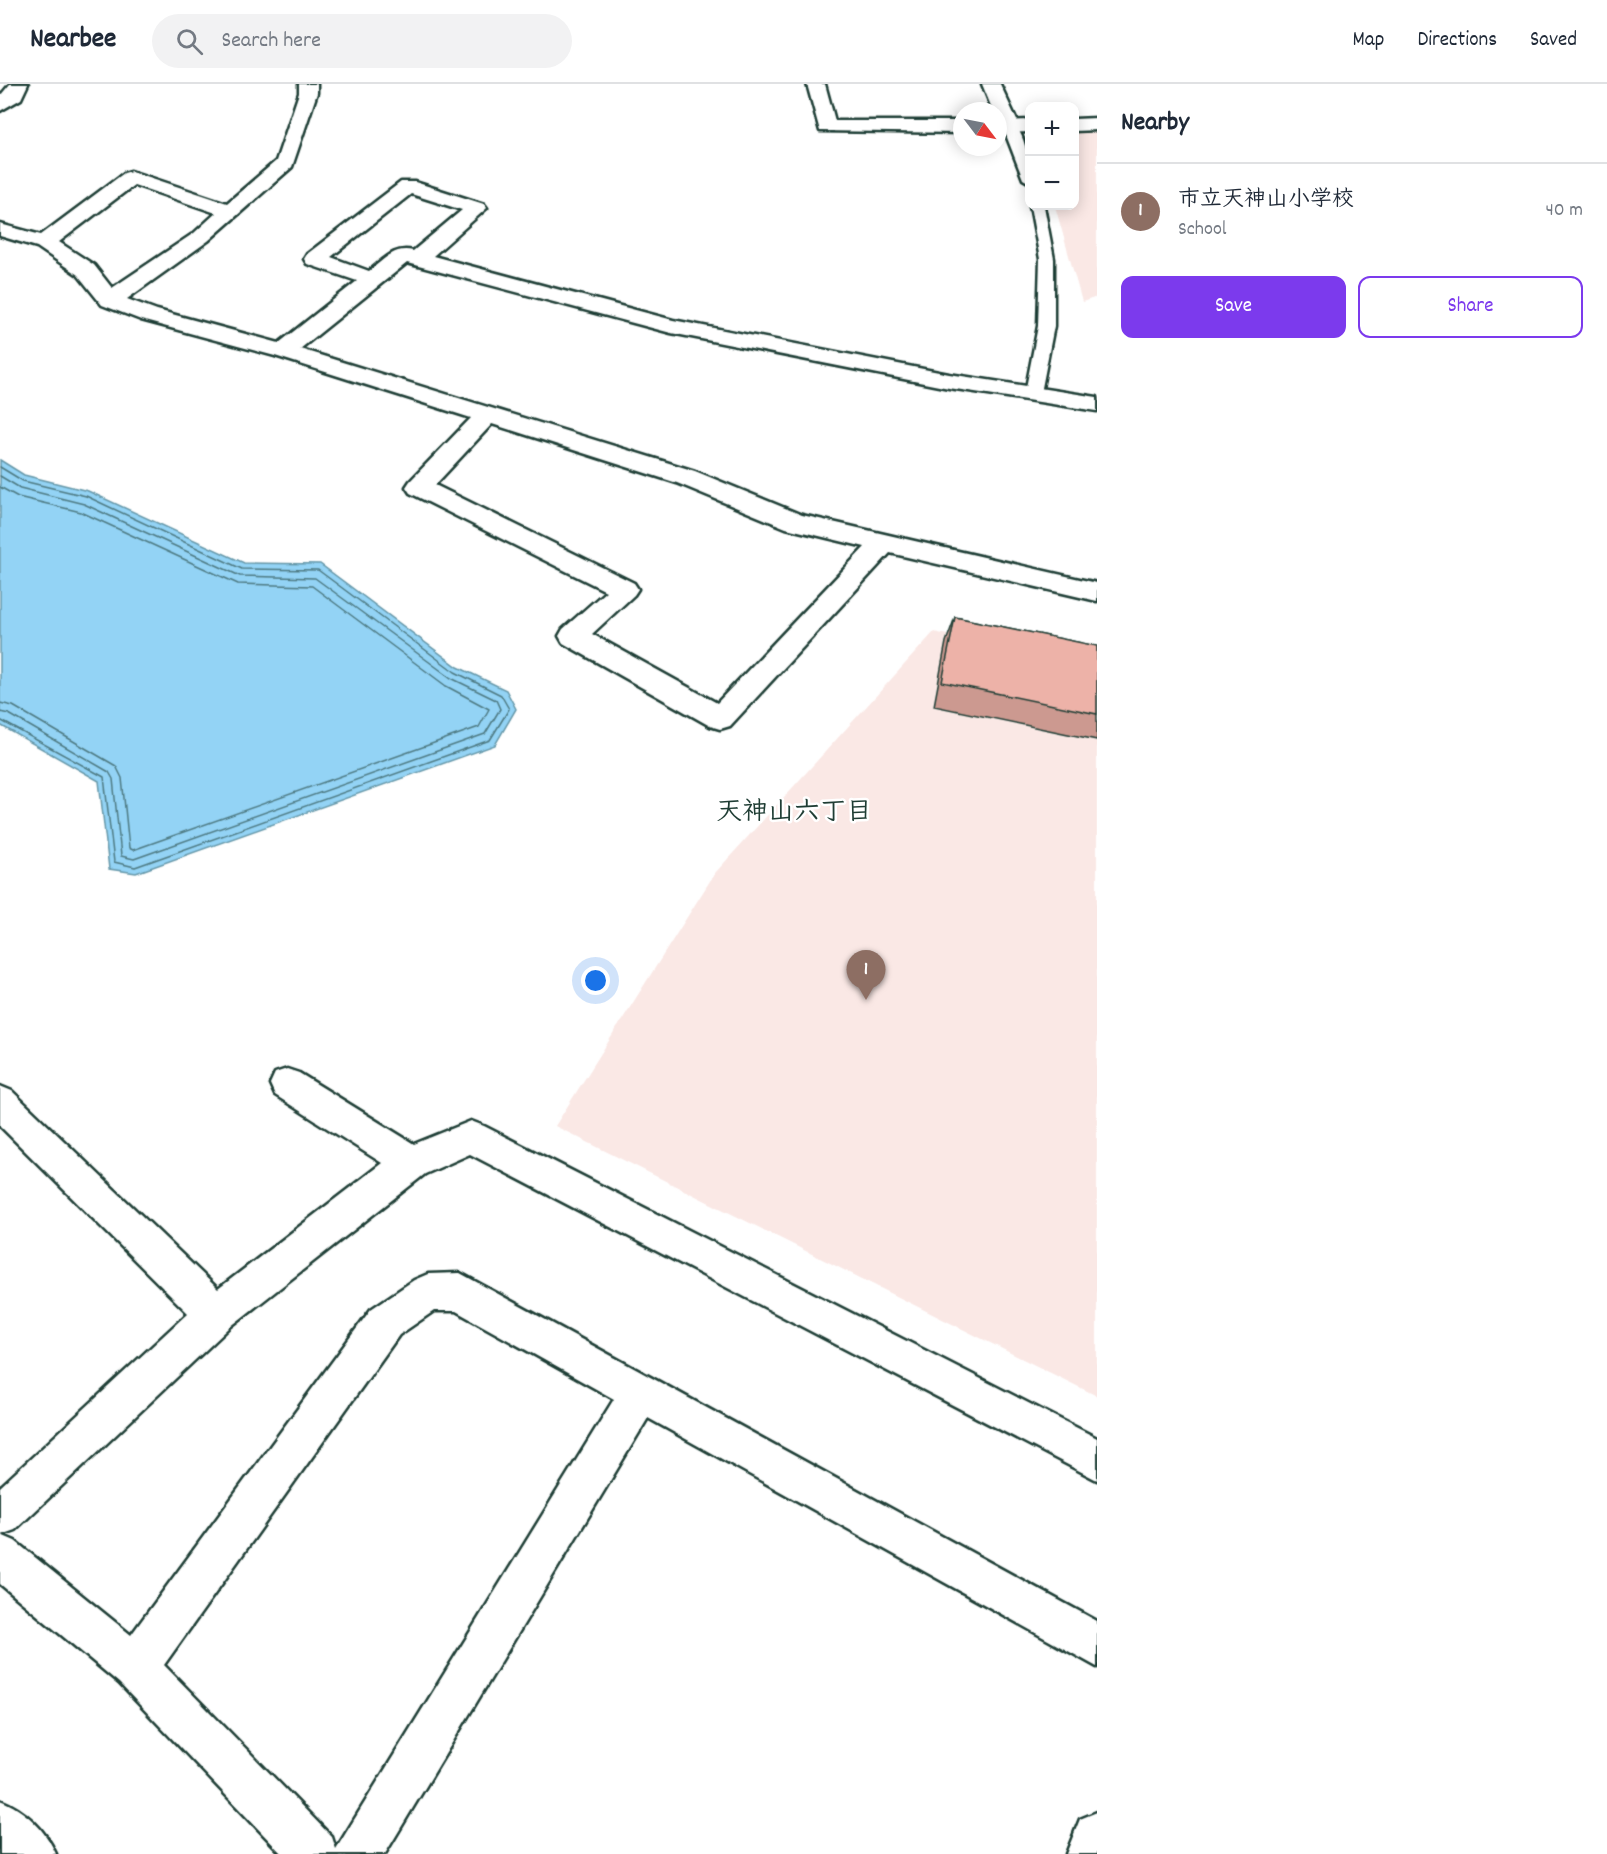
<!DOCTYPE html>
<meta charset="utf-8">
<style>
:root{--surface:#fff;--page:#f2f2f3;--text:#1f2937;--muted:#747a83;--line:#e0e1e3;--accent:#7c3aed}
body{margin:0;font-family:Dekko,"Klee One",sans-serif;background:var(--page);color:var(--text)}
.controls{position:absolute;right:18px;top:18px;display:grid;overflow:hidden;border-radius:12px;box-shadow:0 3px 15px #0003}
.controls button{width:54px;height:54px;display:grid;place-items:center;padding:0;border:0;border-bottom:2px solid var(--line);background:var(--surface);color:var(--text);font:30px sans-serif}
.compass{position:absolute;left:953px;top:18px;width:54px;height:54px;border-radius:50%;background:var(--surface);box-shadow:0 3px 15px #0003;rotate:122deg}
.you{position:absolute;left:596px;top:897px;width:21px;height:21px;margin:-15px;border:4px solid #fff;border-radius:50%;background:#1a73e8;box-shadow:0 0 0 9px #1a73e833}
.badge{display:grid;place-items:center;width:39px;height:39px;border-radius:50%;background:var(--accent);color:#fff;font-size:20px;font-weight:700}
.pin{position:absolute;translate:-50% -50px;filter:drop-shadow(0 2px 3px #0008)}
.pin::after{content:'';position:absolute;top:32px;width:21px;height:18px;background:inherit;clip-path:polygon(0 0,100% 0,50% 100%)}
.list{margin:0;padding:0;list-style:none}
h2{display:flex;justify-content:space-between;align-items:center;height:78px;margin:0;padding:0 24px;font-size:26px}
h2 small{font-size:20px;font-weight:400;color:var(--muted)}
.list li{display:grid;grid-template-columns:39px 1fr auto;gap:18px;align-items:center;box-sizing:border-box;height:96px;padding:0 24px;border-top:2px solid var(--line)}
.list b{display:block;font-size:22px;white-space:nowrap}
.list p{margin:0;font-size:20px;white-space:nowrap;color:var(--muted)}
.list em{font-size:20px;font-style:normal;color:var(--muted)}
.actions{display:flex;gap:12px;padding:18px 24px}
.actions a{flex:1;padding:14px 0;border:2px solid var(--accent);border-radius:12px;text-align:center;font-size:21px;color:var(--accent)}
.actions .main{background:var(--accent);color:#fff}
.icon{flex:none;width:33px;height:33px;fill:none;stroke:currentColor;stroke-width:2;stroke-linecap:round;stroke-linejoin:round}
.map{position:relative;flex:none;width:1097px;height:1770px;overflow:hidden}
header{display:flex;align-items:center;gap:36px;box-sizing:border-box;height:84px;padding:0 30px;background:var(--surface);border-bottom:2px solid var(--line)}
header strong{font-size:28px}
nav{display:flex;gap:33px;margin-inline-start:auto;font-size:21px}
.search{width:420px;height:54px;background:var(--page);display:flex;align-items:center;gap:15px;box-sizing:border-box;padding:0 21px;border-radius:33px;color:var(--muted);font-size:22px}
main{display:flex}
aside{flex:1;background:var(--surface)}
.map>svg:first-child{display:block}
</style>
<header>
<strong>Nearbee</strong>
<div class="search"><svg class="icon" aria-label="search" viewBox="0 0 24 24"><circle cx="10" cy="10" r="6"/><path d="M15 15l6 6"/></svg>Search here</div>
<nav><a>Map</a><a>Directions</a><a>Saved</a></nav>
</header>
<main>
<div class="map">
<svg width="1097" height="1770" viewBox="0 0 1097 1770">
<rect width="100%" height="100%" fill="#fff"/>
<filter id="ink" filterUnits="userSpaceOnUse"><feTurbulence type="fractalNoise" baseFrequency=".0167" numOctaves="2"/><feDisplacementMap in="SourceGraphic" scale="12" xChannelSelector="R" yChannelSelector="G"/><feConvolveMatrix kernelMatrix="1 2 1 2 8 2 1 2 1" color-interpolation-filters="sRGB"/></filter>
<g filter="url(#ink)">
<!-- built -->
<g fill="#fae8e5">
<path d="M1097 45V213L1082 218 1055 122H1074L1075 46Z"/>
<path d="M934 548 1097 584V1312L555 1042 715 789Z"/>
</g>
<!-- water -->
<path fill="#93d3f5" stroke="#6597a8" stroke-width="1.5" d="M0 376 24 391 88 407 244 479 320 480 458 583 506 606 516 625 495 661 136 789 109 785 99 697 0 641Z"/>
<g fill="none" stroke-linecap="round" stroke-linejoin="round">
<!-- shore -->
<g stroke="#4d7981" stroke-width="1.5">
<path d="M0 383 23 397 86 412 242 485 318 486 455 588 501 611 509 625 490 656 135 783 114 778 104 693 0 636"/>
<path d="M0 392 20 404 84 420 240 492 315 494 451 594 496 616 500 625 485 650 134 775 121 772 113 695 109 688 9 630 0 628"/>
<path d="M0 403 18 413 81 428 238 500 312 502 446 602 489 625 479 643 133 766 129 764 122 694 116 682 13 622 0 619"/>
</g>
<defs>
<g id="service">
<path d="M1010 39C1026 44 1030 85 1030 99L1023 95 1003 43Z"/>
<path d="M1030 122H1044L1054 175V242L1041 309 1033 314 1025 309 1038 242 1040 175Z"/>
</g>
<g id="minor">
<path d="M10 0H28L21 15 0 27V12Z"/>
<path d="M299 0H317V9L292 83 208 157 127 215 157 226 279 259 357 197 307 180 304 175 307 170 401 98H415L484 120 487 124 433 172 673 236 949 290 1097 313V327L949 304 671 249 407 179 300 265 695 387 802 431 1097 499V517L890 469 730 642 720 645 710 642 563 559 559 552 563 545 606 507 410 409 406 403 410 397 471 334 275 272 141 236 102 221 78 191 37 163 0 152V140L41 151 124 89 131 87 227 119 276 77 299 9ZM134 101 216 129 194 149 112 204 94 181 59 158ZM411 110 462 126 413 167C394 162 384 176 369 187L331 173ZM492 340 677 399 786 444 865 463 717 619 592 550 634 511 638 505 634 499 435 401Z"/>
<path d="M807 0H825L835 37H962V49L820 47Z"/>
<path d="M1097 34V46L1074 47V35Z"/>
<path d="M1030 36V48L998 49V37Z"/>
<path d="M287 985 299 989 414 1060 471 1037 484 1042 1097 1354V1396L470 1070 425 1090 230 1243 15 1446 1 1451 15 1457 131 1551 371 1225 414 1196 428 1190 460 1189 1097 1537V1583L648 1334 385 1770H282L119 1599 0 1500V1403L188 1229 0 1042V1002L12 1007 218 1205 382 1079 275 1011 270 1000 275 989ZM434 1227H456L614 1315 336 1765 332 1753 164 1581 399 1251Z"/>
<path d="M0 1716C25 1726 45 1745 56 1770H0Z"/>
<path d="M1097 1728V1770H1066L1080 1735Z"/>
</g>
<path id="tertiary" d="M982 0H1000L1020 43 1017 47H1003L998 38V27H993Z"/>
</defs>
<!-- service casing -->
<use href="#service" stroke="#1f3d34" stroke-width="5"/>
<!-- minor casing -->
<use href="#minor" stroke="#1f3d34" stroke-width="5"/>
<!-- tertiary casing -->
<use href="#tertiary" stroke="#1f3d34" stroke-width="5"/>
<!-- service -->
<use href="#service" fill="#fff" fill-rule="evenodd"/>
<!-- minor -->
<use href="#minor" fill="#fff" fill-rule="evenodd"/>
<!-- tertiary -->
<use href="#tertiary" fill="#fff" fill-rule="evenodd"/>
</g>
<!-- wall -->
<path fill="#cc9990" stroke="#1f3d34" stroke-width="1.5" d="M955 533 1097 562V656L934 622 946 558Z"/>
<!-- building -->
<path fill="#edb2a8" stroke="#1f3d34" stroke-width="1.5" d="M955 533 1097 562V630L942 598Z"/>
</g>
<g text-anchor="middle" dominant-baseline="central" stroke-width="5" stroke-linejoin="round" paint-order="stroke">
<!-- neighbourhood labels -->
<g font-size="26" font-weight="bold" fill="#1f3d34" stroke="#fff">
<text x="794" y="729">天神山六丁目</text>
</g>
</g>
</svg>
<div class="controls">
<button>+</button>
<button>−</button>
</div>
<svg class="compass" viewBox="-18 -18 36 36"><path d="M0-13l5 13h-10z" fill="#e53935"/><path d="M0 13l5-13h-10z" fill="#747a83"/></svg>
<div class="you"></div>
<div class="pin badge" style="left:866px;top:916px;background:#8d6e63">1</div>
</div>
<aside>
<h2>Nearby<small></small></h2>
<ul class="list">
<li><span class="badge" style="background:#8d6e63">1</span><div><b>市立天神山小学校</b><p>School</p></div><em>40 m</em></li>
</ul>
<div class="actions"><a class="main">Save</a><a>Share</a></div>
</aside>
</main>
